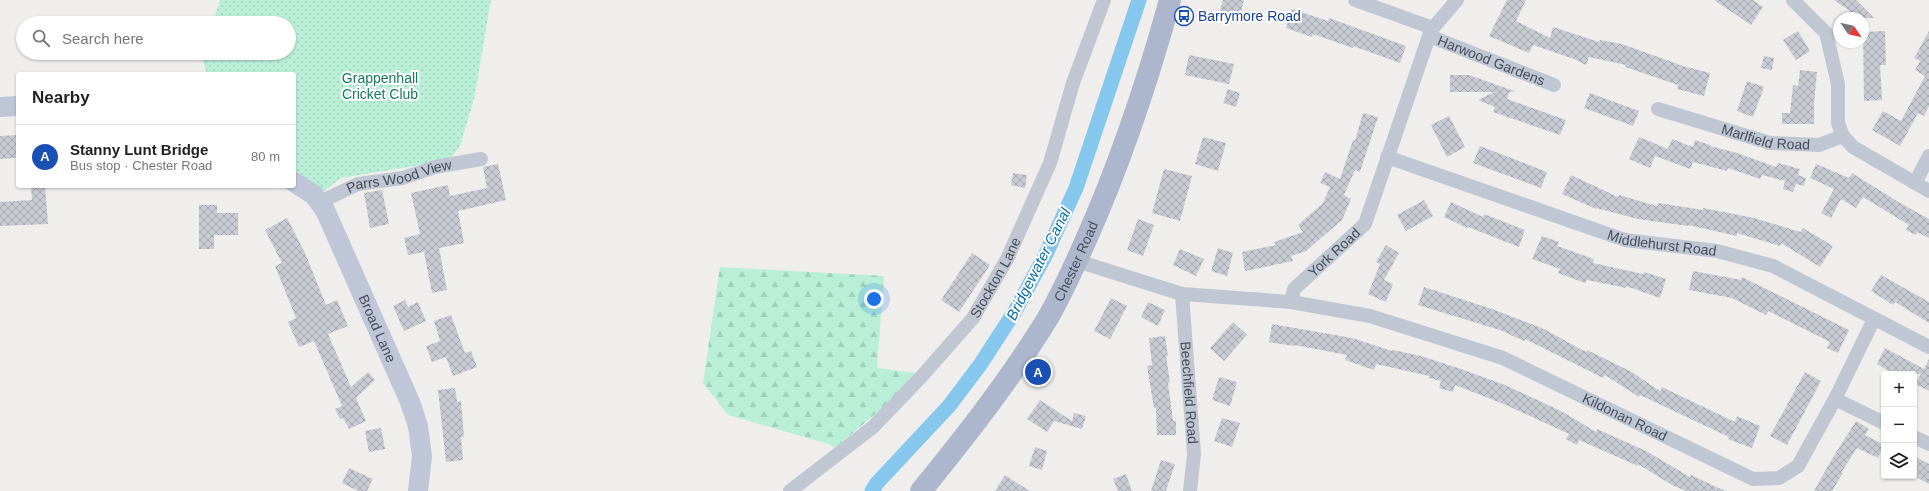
<!DOCTYPE html>
<meta charset="utf-8">
<style>
:root{--surface:#fff;--page:#f6f6f6;--text:#202124;--muted:#757577;--line:#e0e0e0;--accent:#0f766e}
body{margin:0;font-family:Helvetica,sans-serif;background:var(--page);color:var(--text)}
.controls{position:absolute;right:12px;bottom:12px;display:grid;overflow:hidden;border-radius:4px;box-shadow:0 1px 3px #0004}
.controls button{width:36px;height:36px;display:grid;place-items:center;padding:0;border:0;border-bottom:1px solid var(--line);background:var(--surface);color:var(--text);font:20px sans-serif}
.compass{position:absolute;left:1833px;top:12px;width:36px;height:36px;border-radius:50%;background:var(--surface);box-shadow:0 1px 3px #0004;rotate:124deg}
.you{position:absolute;left:874px;top:299px;width:14px;height:14px;margin:-10px;border:3px solid #fff;border-radius:50%;background:#1a73e8;box-shadow:0 0 0 6px #1a73e833}
.badge{display:grid;place-items:center;width:26px;height:26px;border-radius:50%;background:var(--accent);color:#fff;font-size:13px;font-weight:700}
.pin{position:absolute;translate:-50% -50%;border:2px solid #fff;box-shadow:0 1px 4px #0006}
.list{margin:0;padding:0;list-style:none}
h2{display:flex;justify-content:space-between;align-items:center;height:52px;margin:0;padding:0 16px;font-size:17px}
h2 small{font-size:13px;font-weight:400;color:var(--muted)}
.list li{display:grid;grid-template-columns:26px 1fr auto;gap:12px;align-items:center;box-sizing:border-box;height:64px;padding:0 16px;border-top:1px solid var(--line)}
.list b{display:block;font-size:15px;white-space:nowrap}
.list p{margin:0;font-size:13px;white-space:nowrap;color:var(--muted)}
.list em{font-size:13px;font-style:normal;color:var(--muted)}
.icon{flex:none;width:22px;height:22px;fill:none;stroke:currentColor;stroke-width:2;stroke-linecap:round;stroke-linejoin:round}
.map{position:relative;flex:none;width:1929px;height:491px;overflow:hidden}
.search{position:absolute;background:var(--surface);box-shadow:0 1px 3px #0004;left:16px;top:16px;width:280px;height:44px;display:flex;align-items:center;gap:10px;box-sizing:border-box;padding:0 14px;border-radius:22px;color:var(--muted);font-size:15px}
.panel{position:absolute;background:var(--surface);box-shadow:0 1px 3px #0004;left:16px;top:72px;width:280px;height:116px;border-radius:4px}
.map>svg:first-child{display:block}
</style>
<div class="map">
<svg width="1929" height="491" viewBox="0 0 1929 491">
<defs>
<pattern id="grass-dots" width="8" height="8" patternUnits="userSpaceOnUse"><rect width="8" height="8" fill="#b9efd7"/><path d="M2 2h.1M6 6h.1" fill="none" stroke="#a0cfbb" stroke-width="1.8" stroke-linecap="round"/></pattern>
<pattern id="forest-firs" width="22" height="20" patternUnits="userSpaceOnUse"><rect width="22" height="20" fill="#b9efd7"/><path d="M5 1l3.5 6h-7zM16 11l3.5 6h-7z" fill="#a0cfbb"/></pattern>
<pattern id="building-cross-hatch" width="8" height="8" patternUnits="userSpaceOnUse"><rect width="8" height="8" fill="#c9cbd3"/><path d="M0 0l8 8M0 8l8-8" fill="none" stroke="#a5a7ae"/></pattern>
</defs>
<rect width="100%" height="100%" fill="#f0eded"/>
<!-- grass -->
<path fill="url(#grass-dots)" d="M220 0H491L474 99 460 146 452 157 414 166 341 178 324 191 294 173V74H207L202 58 204 53H289V23H213Z"/>
<!-- forest -->
<path fill="url(#forest-firs)" d="M720 267 884 276 877 368 915 373 919 377 835 448 829 444 728 415 703 383Z"/>
<g fill="none" stroke-linecap="round" stroke-linejoin="round">
<!-- canal -->
<path stroke="#86c7ed" stroke-width="15" d="M872 491 877 483 949 406 980 365 1015 311 1045 256 1076 188 1139 0"/>
</g>
<!-- building -->
<g fill="url(#building-cross-hatch)">
<path d="M1223 0H1244L1239 20 1219 14Z"/>
<path d="M1507 0H1526L1516 21 1550 38 1553 27 1599 42 1600 40 1622 44 1683 66 1710 73 1704 96 1677 89 1678 85 1625 67 1626 65 1589 57 1586 65 1574 59 1533 45 1529 53 1489 36Z"/>
<path d="M1714 0H1753L1763 7 1751 25Z"/>
<path d="M1834 0H1856L1874 18H1842L1850 11Z"/>
<path d="M1292 9 1328 21 1329 18 1406 46 1400 63 1353 46V48L1313 34 1312 37 1286 28Z"/>
<path d="M1798 31 1810 51 1796 60 1783 40Z"/>
<path d="M1885 31 1886 65H1880L1882 100 1864 101 1863 32Z"/>
<path d="M1929 31V106L1924 116 1918 113 1900 146 1872 130 1883 111 1901 121 1925 76 1915 70 1920 61 1914 58Z"/>
<path d="M1189 55 1234 64 1229 84 1185 75Z"/>
<path d="M1764 56 1774 58 1772 70 1761 68Z"/>
<path d="M1800 70 1817 72 1814 103V124H1782V113H1790L1793 85 1798 86Z"/>
<path d="M1450 75H1469L1514 91 1513 92H1509L1507 99 1566 120 1560 135 1493 112 1495 107 1478 100 1494 92H1450Z"/>
<path d="M1747 81 1764 87 1753 117 1737 111Z"/>
<path d="M1228 89 1240 93 1236 107 1223 103Z"/>
<path d="M1590 93 1639 111 1633 126 1584 108Z"/>
<path d="M1363 113 1378 117 1360 172 1355 170 1344 195 1351 199 1342 220 1306 251 1291 256 1293 261 1245 271 1242 252 1276 245 1274 242 1303 232 1298 225 1323 203 1330 187 1320 183 1325 172 1340 179 1353 140 1355 141Z"/>
<path d="M1449 116 1465 147 1447 157 1431 125Z"/>
<path d="M18 135V158L0 159V136Z"/>
<path d="M1203 137 1226 143 1218 171 1195 164Z"/>
<path d="M1639 137 1668 149 1672 139 1693 147 1695 140 1710 145V146L1737 153 1776 167 1778 163 1800 169 1798 175 1806 178 1804 186 1796 184 1793 192 1783 189 1785 181 1762 175 1760 179 1728 168 1727 171 1693 162 1690 169 1655 156 1650 168 1629 159Z"/>
<path d="M1480 146 1547 172 1541 188 1473 163Z"/>
<path d="M498 164 506 200 458 211 464 243 439 248 447 290 432 293 424 252 408 255 404 238 420 234 411 193 448 185 450 196 487 188 483 167Z"/>
<path d="M1816 164 1849 178 1852 173 1900 203 1929 219V238L1917 232 1916 235 1906 230 1909 225 1863 197 1856 208 1841 199 1831 218 1821 213 1834 189 1810 178Z"/>
<path d="M1164 169 1192 176 1180 221 1152 213Z"/>
<path d="M1013 173 1027 175 1025 188 1011 185Z"/>
<path d="M1571 175 1618 197 1619 195 1657 206 1658 203 1703 210V208L1754 218 1801 232 1803 228 1833 246 1820 267 1781 243 1780 246 1737 233V236L1688 225V226L1638 219 1596 208V209L1562 194Z"/>
<path d="M31 186H45L48 224 0 226V202L32 200Z"/>
<path d="M382 190 389 224 370 228 364 193Z"/>
<path d="M1424 200 1433 216 1406 231 1397 215Z"/>
<path d="M1451 202 1483 217 1484 214 1525 230 1519 247 1468 227 1467 228 1444 217Z"/>
<path d="M199 205H217V213H238V235H214V249H199Z"/>
<path d="M287 218 305 253 326 305 337 300 348 326 328 334 351 387 368 372 375 380 356 398 366 421 349 429 343 418 340 419 335 409 342 406 314 341 299 347 288 322 296 318 275 266 282 263 265 230Z"/>
<path d="M1138 219 1154 225 1143 256 1127 250Z"/>
<path d="M1542 236 1559 242 1557 246 1594 259 1593 263 1643 274 1644 272 1666 279 1660 298 1626 286V288L1587 280 1585 283 1558 273 1560 269 1532 259Z"/>
<path d="M1386 245 1399 253 1384 280 1393 284 1386 302 1368 294 1380 264 1376 262Z"/>
<path d="M1218 248 1233 253 1227 276 1211 271Z"/>
<path d="M1180 249 1204 259 1196 276 1173 265Z"/>
<path d="M972 253 990 265 959 312 941 300Z"/>
<path d="M1693 271 1741 280 1742 277 1849 330 1838 353 1827 348 1830 342 1768 311 1766 315 1732 298 1689 290Z"/>
<path d="M1881 275 1929 302V323L1895 302 1893 305 1871 291Z"/>
<path d="M1424 287 1492 309 1542 328 1586 352 1587 350 1630 371 1660 391 1662 387 1735 422 1737 416 1760 426 1752 448 1728 439 1729 437 1640 395 1639 397 1605 375 1603 378 1525 339 1524 341 1500 330 1418 305Z"/>
<path d="M1111 298 1127 306 1110 339 1094 331Z"/>
<path d="M405 300 408 307 418 302 426 321 404 331 393 306Z"/>
<path d="M1148 302 1165 310 1158 326 1141 317Z"/>
<path d="M451 315 465 353 471 351 477 367 453 376 446 357 432 362 426 346 440 341 434 321Z"/>
<path d="M1233 322 1247 335 1224 361 1210 348Z"/>
<path d="M1272 324 1352 338 1392 351 1393 350 1421 356 1461 369 1505 385 1563 412 1596 432 1597 429 1646 451 1690 477 1691 475 1725 491H1686L1672 485 1638 464V466L1579 440 1577 445 1566 439 1569 434 1506 405 1455 385 1453 392 1439 388 1441 381 1429 378V376L1376 364 1374 370 1345 360 1347 355 1295 345 1294 346 1269 342Z"/>
<path d="M1165 336 1168 356H1166L1170 382 1168 383 1173 421H1176V435H1157L1156 408H1154L1147 366 1152 365 1149 338Z"/>
<path d="M1885 348 1924 369 1929 359V391L1915 384 1921 374H1894L1877 364Z"/>
<path d="M1805 372 1821 381 1787 445 1770 436Z"/>
<path d="M1219 377 1237 382 1230 406 1212 400Z"/>
<path d="M455 388 457 402 461 401 464 437H461L463 460 446 462 438 390Z"/>
<path d="M1040 400 1072 421 1074 413 1086 416 1082 429 1054 421 1047 432 1027 419Z"/>
<path d="M1222 418 1240 423 1232 447 1214 441Z"/>
<path d="M1856 421 1869 429 1865 435 1884 445 1878 458 1857 448 1841 473H1843L1832 491H1814L1832 459Z"/>
<path d="M381 428 385 449 369 452 365 431Z"/>
<path d="M1035 447 1047 451 1042 470 1029 466Z"/>
<path d="M1914 456 1929 464V484L1914 476Z"/>
<path d="M1161 460 1175 464 1166 491H1151Z"/>
<path d="M349 468 373 479 367 491H358L342 483Z"/>
<path d="M1126 474 1132 491H1118L1113 479Z"/>
<path d="M1005 475 1014 481 1030 491H995Z"/>
</g>
<g fill="none" stroke-linecap="round" stroke-linejoin="round">
<!-- street -->
<g stroke="#c0c7d3" stroke-width="14">
<path d="M1355 0 1433 28"/>
<path d="M1793 0 1826 33 1838 84V123L1843 136"/>
<path id="s1" d="M1429 36 1554 85"/>
<path id="s2" d="M1658 109 1770 143 1819 145 1843 136 1853 147 1929 191"/>
<path id="s3" d="M1387 157 1625 240 1717 251 1773 266 1929 347"/>
<path d="M1915 183 1929 156"/>
<path id="s4" d="M320 202 358 184 403 178 435 167 481 159"/>
<path id="s5" d="M1077 261 1182 294 1291 302 1294 289 1365 224 1429 36 1433 28 1457 0"/>
<path id="s6" d="M1182 294 1194 454 1190 491"/>
<path id="s7" d="M1291 302 1370 316 1503 358 1753 479 1779 478 1798 466 1835 399 1874 319"/>
<path d="M1835 399 1884 423"/>
<path d="M1914 437 1929 444"/>
<path id="s8" d="M790 491 873 427 922 376 973 318 1007 259 1050 163 1073 83 1104 0"/>
</g>
<!-- secondary -->
<g stroke="#bfc6d7" stroke-width="20">
<path d="M0 107 18 106"/>
<path id="s9" d="M294 182 314 195 325 210 410 402 418 426 422 456 418 491"/>
</g>
<!-- primary -->
<path stroke="#acb7cd" stroke-width="22" id="s10" d="M921 491C965 437 1009 381 1046 321 1061 296 1073 269 1085 242 1120 164 1147 83 1170 0"/>
</g>
<!-- icons -->
<defs>
<symbol id="bus-ring" viewBox="-11 -11 22 22"><circle r="9.5" fill="#fff" stroke="#1a4fb4" stroke-width="1.5"/><path d="M-5-6H5V4H4V6H2V4H-2V6H-4V4H-5ZM-3.5-4V0h7V-4ZM-3.5 1.2v1.5H-2V1.2ZM2 1.2v1.5H3.5V1.2Z" fill="#1a4fb4"/></symbol>
</defs>
<g fill-rule="evenodd">
<use href="#bus-ring" x="1173" y="5" width="22" height="22"/>
</g>
<g text-anchor="middle" dominant-baseline="central" stroke-width="4" stroke-linejoin="round" paint-order="stroke">
<!-- transit labels -->
<g font-size="14" fill="#164399" stroke="#fff" text-anchor="start">
<text x="1198" y="16">Barrymore Road</text>
</g>
<!-- street labels -->
<g font-size="14" fill="#454d5a" stroke="#fff">
<text stroke="none"><textPath href="#s1" startOffset="67">Harwood Gardens</textPath></text>
<text stroke="none"><textPath href="#s2" startOffset="112">Marlfield Road</textPath></text>
<text stroke="none"><textPath href="#s4" startOffset="84">Parrs Wood View</textPath></text>
<text stroke="none"><textPath href="#s3" startOffset="289">Middlehurst Road</textPath></text>
<text stroke="none"><textPath href="#s5" startOffset="287">York Road</textPath></text>
<text stroke="none"><textPath href="#s10" startOffset="278">Chester Road</textPath></text>
<text stroke="none"><textPath href="#s8" startOffset="299">Stockton Lane</textPath></text>
<text stroke="none"><textPath href="#s9" startOffset="172">Broad Lane</textPath></text>
<text stroke="none"><textPath href="#s6" startOffset="99">Beechfield Road</textPath></text>
<text stroke="none"><textPath href="#s7" startOffset="355">Kildonan Road</textPath></text>
</g>
<!-- park labels -->
<g font-size="14" fill="#157c59" stroke="#fff">
<text x="380" y="78">Grappenhall<tspan x="380" dy="16">Cricket Club</tspan></text>
</g>
<!-- water labels -->
<g font-size="15" font-style="italic" fill="#0a6ea8" stroke="#fff">
<text transform="translate(1038 264) rotate(-63)">Bridgewater Canal</text>
</g>
</g>
</svg>
<div class="controls">
<button>+</button>
<button>−</button>
<button><svg class="icon" aria-label="layers" viewBox="0 0 24 24"><path d="M12 4l9 5-9 5-9-5zM3 14l9 5 9-5"/></svg></button>
</div>
<svg class="compass" viewBox="-18 -18 36 36"><path d="M0-13l5 13h-10z" fill="#e53935"/><path d="M0 13l5-13h-10z" fill="#757577"/></svg>
<div class="you"></div>
<div class="pin badge" style="left:1038px;top:372px;background:#1a4fb4">A</div>
<div class="search"><svg class="icon" aria-label="search" viewBox="0 0 24 24"><circle cx="10" cy="10" r="6"/><path d="M15 15l6 6"/></svg>Search here</div>
<section class="panel">
<h2>Nearby<small></small></h2>
<ul class="list">
<li><span class="badge" style="background:#1a4fb4">A</span><div><b>Stanny Lunt Bridge</b><p>Bus stop · Chester Road</p></div><em>80 m</em></li>
</ul>
</section>
</div>
